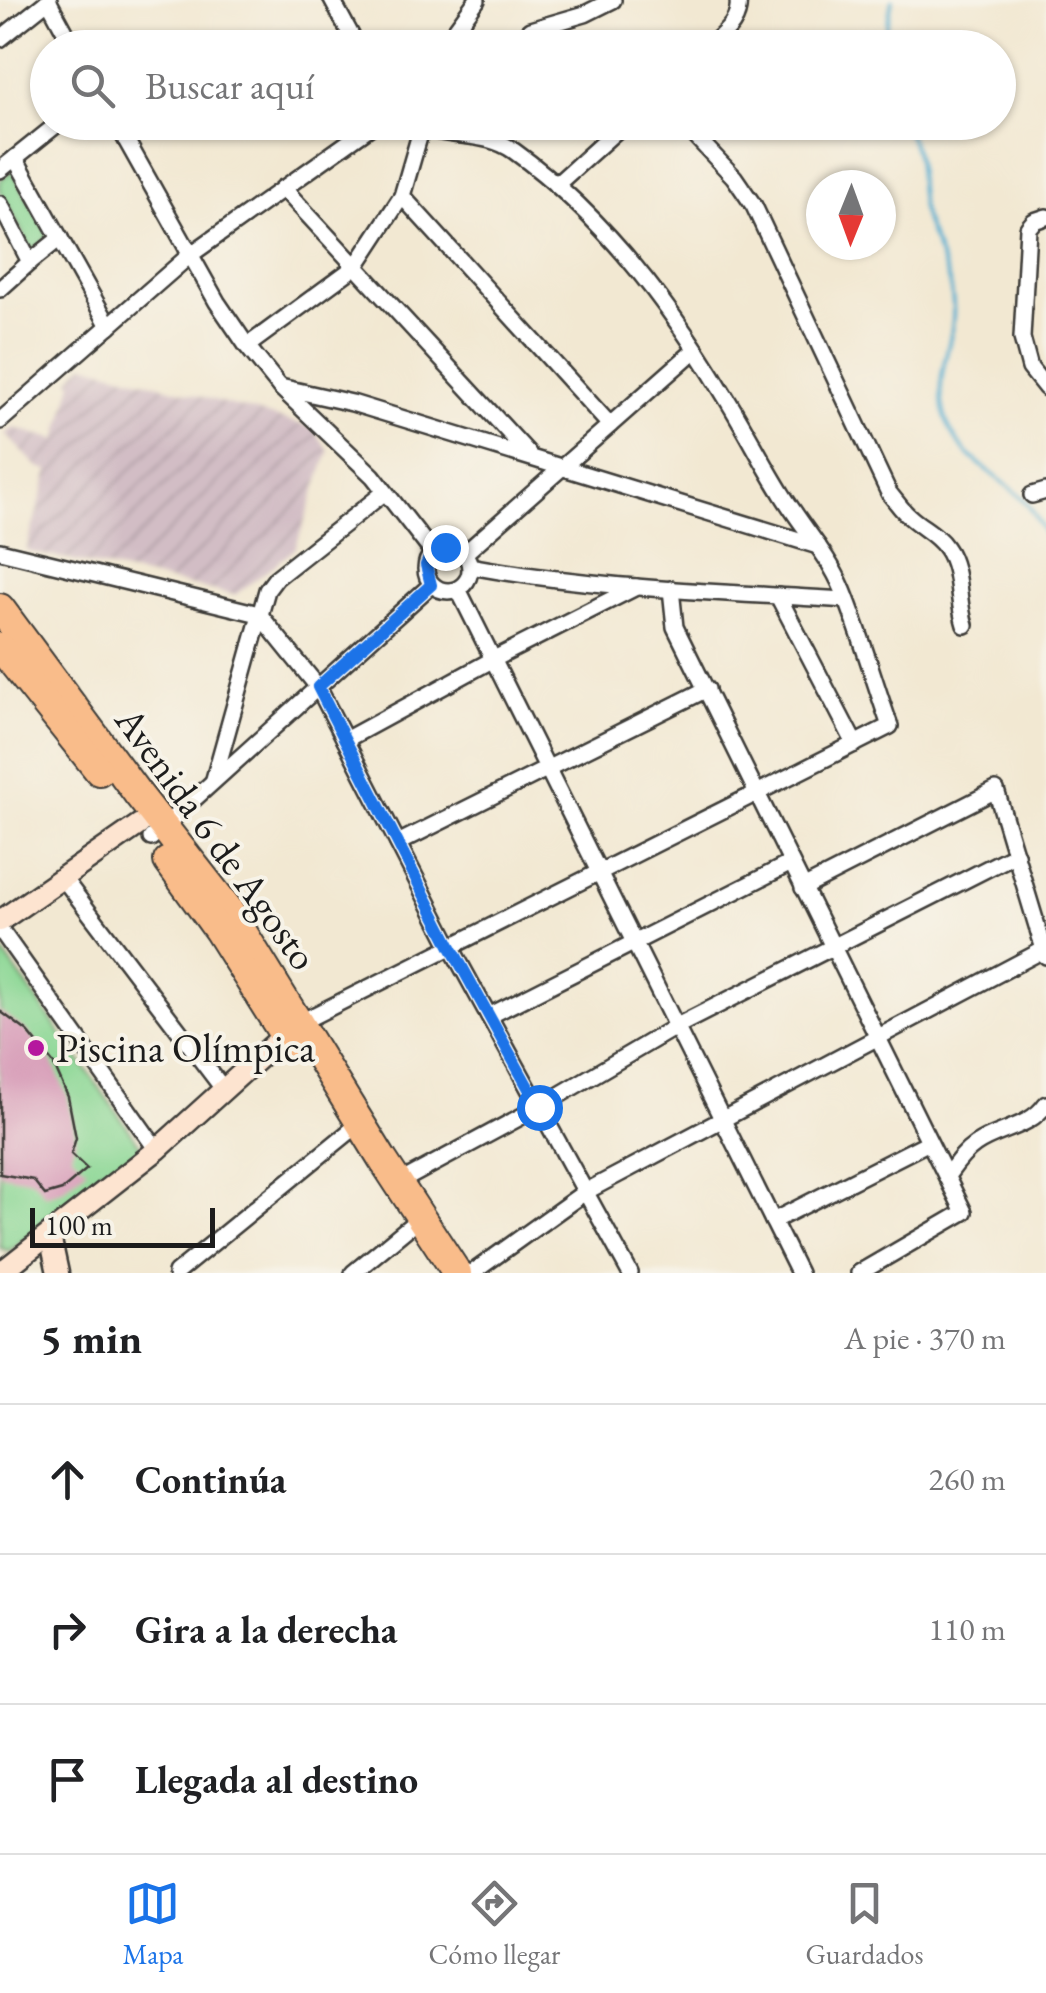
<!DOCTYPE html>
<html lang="es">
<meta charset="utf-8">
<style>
:root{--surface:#fff;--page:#f6f6f6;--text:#202124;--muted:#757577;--line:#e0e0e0;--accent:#1a73e8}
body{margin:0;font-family:"EB Garamond",serif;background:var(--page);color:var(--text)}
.compass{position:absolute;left:806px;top:170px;width:90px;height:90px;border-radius:50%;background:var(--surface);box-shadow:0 2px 8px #0004;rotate:181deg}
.scale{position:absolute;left:30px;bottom:25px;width:185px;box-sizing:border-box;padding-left:10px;border:5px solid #1c1c1c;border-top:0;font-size:28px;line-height:35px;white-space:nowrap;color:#1c1c1c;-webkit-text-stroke:8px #f7f3e8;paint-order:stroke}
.stop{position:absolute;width:30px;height:30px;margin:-22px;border:8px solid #1a73e8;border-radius:50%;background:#fff}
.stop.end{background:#1a73e8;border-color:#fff;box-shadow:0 2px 10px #0008}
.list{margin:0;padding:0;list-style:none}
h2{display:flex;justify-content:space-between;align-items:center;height:130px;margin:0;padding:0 40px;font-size:42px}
h2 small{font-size:32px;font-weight:400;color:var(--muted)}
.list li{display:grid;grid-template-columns:65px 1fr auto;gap:30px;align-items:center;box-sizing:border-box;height:150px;padding:0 40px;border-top:2px solid var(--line)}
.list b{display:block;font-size:38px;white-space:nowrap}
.list em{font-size:32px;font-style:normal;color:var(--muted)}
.icon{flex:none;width:55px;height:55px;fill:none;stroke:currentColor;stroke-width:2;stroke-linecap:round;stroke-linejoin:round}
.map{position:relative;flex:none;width:1046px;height:1273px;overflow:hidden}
.search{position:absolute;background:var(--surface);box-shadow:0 2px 8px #0004;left:30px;right:30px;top:30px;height:110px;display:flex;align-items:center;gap:25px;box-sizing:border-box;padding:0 35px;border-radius:55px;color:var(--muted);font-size:38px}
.sheet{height:580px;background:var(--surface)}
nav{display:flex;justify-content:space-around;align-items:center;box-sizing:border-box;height:140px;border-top:2px solid var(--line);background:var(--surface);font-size:28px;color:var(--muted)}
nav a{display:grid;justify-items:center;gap:5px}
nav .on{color:var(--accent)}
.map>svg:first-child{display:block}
</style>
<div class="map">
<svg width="1046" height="1273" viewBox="0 0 1046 1273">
<defs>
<pattern id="industrial-furrows" width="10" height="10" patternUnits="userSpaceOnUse" patternTransform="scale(2.5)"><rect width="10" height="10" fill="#d2bdc5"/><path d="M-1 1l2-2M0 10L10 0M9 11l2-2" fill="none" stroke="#b4a2a9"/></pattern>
</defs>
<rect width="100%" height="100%" fill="#f7f3e8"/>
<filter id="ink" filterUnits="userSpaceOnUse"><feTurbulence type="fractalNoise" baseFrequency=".01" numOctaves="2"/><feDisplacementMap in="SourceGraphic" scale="20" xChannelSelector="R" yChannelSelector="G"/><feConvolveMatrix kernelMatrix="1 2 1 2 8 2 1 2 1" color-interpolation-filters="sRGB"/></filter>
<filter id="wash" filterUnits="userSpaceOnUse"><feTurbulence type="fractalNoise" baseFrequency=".0048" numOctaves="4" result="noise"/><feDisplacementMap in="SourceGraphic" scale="40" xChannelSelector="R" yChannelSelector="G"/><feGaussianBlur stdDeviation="2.25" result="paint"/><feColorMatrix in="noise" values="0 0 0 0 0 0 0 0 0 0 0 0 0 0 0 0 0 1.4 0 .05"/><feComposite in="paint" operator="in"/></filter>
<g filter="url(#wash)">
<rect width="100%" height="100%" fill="#f2e8d2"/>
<!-- industrial -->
<path fill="url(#industrial-furrows)" d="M85 364 313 428 329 451 295 549 235 595 26 551 49 470 38 467 5 434 14 428 57 440 73 383 70 379Z"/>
<!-- green -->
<g fill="#8bd794" stroke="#547a58" stroke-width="2.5">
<path d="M12 170 49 236 32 251 0 190V180Z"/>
<path d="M0 948 141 1146 140 1152 9 1251 0 1248Z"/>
</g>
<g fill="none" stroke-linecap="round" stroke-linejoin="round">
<!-- stream -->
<g stroke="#52aed0" stroke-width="4">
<path d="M883 48 892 0"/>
<path d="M901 122C927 160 913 180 924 217 933 246 951 273 953 304 956 346 932 370 945 416 956 456 993 471 1021 497 1032 507 1039 523 1046 536"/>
</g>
</g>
<g id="blocks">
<!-- building -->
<path fill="#d699b6" d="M0 1011 28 1032 53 1063 68 1097 76 1138 71 1154 87 1169 62 1190 45 1195 33 1180 0 1174Z"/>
</g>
</g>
<g filter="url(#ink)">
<use href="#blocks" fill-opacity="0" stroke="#3c3b37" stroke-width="2.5"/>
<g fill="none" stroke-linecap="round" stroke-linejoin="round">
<defs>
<g id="street">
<path d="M48 0 74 48"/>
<path d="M332 0 358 48"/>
<path d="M0 39 49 0"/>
<path d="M442 48 477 0"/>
<path d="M510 48 530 30 585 14 613 0"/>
<path d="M708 48C723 34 741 22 738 0"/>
<path d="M116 122 217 302 247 346 280 387 373 476 433 553"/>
<path d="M428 122 422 127 402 196 610 425"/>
<path d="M682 122 734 177 754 206 889 493C896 501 902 511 910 517 922 528 937 534 946 548 961 569 957 601 965 625"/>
<path d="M15 158 109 326"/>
<path d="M0 170 60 122"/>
<path d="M556 185 626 122"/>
<path d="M283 188 528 453"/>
<path d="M0 204 30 262 0 289"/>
<path d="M1046 217 1034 221 1028 228 1022 338 1030 368 1046 388"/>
<path d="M30 262 60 238"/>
<path d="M247 346 356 266 402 196"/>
<path d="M280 387 352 403 818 546"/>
<path d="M0 421 190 255 377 122"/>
<path d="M1032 495 1046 491"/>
<circle cx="448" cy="569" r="22"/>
<path d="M0 551 259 614 318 687 451 947 630 1273"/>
<path d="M464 554 695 350"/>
<path d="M470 566C594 589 720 592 846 600"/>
<path d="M458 589 799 1273"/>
<path d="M671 589 675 627 964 1212 859 1273"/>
<path d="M778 596 855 744"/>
<path d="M345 740 492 660 636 587"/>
<path d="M214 779 267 590 276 578 385 492"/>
<path d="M151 838 431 585"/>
<path d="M398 843 707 689"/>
<path d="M63 878 224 1090"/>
<path d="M803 888 996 790 1046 956"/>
<path d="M0 929 157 1150"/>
<path d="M489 1016 791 863"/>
<path d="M299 1023 890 726C874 681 861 634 843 590 828 554 802 527 782 494 762 462 745 428 725 396 670 304 602 214 514 151 483 129 445 141 414 122"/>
<path d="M947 1176C955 1165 963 1153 975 1145 997 1129 1030 1128 1046 1104"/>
<path d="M398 1183 539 1107 677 1026 1016 854"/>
<path d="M773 1221 929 1142"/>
<path d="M176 1273 360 1123"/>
<path d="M353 1273 421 1217"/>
<path d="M472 1273 585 1192 1045 949"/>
</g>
<g id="secondary">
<path d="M0 921 140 824"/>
<path d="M50 1236 58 1273"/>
<path d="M0 1273 157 1150 293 1027"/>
</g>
<g id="highway">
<path d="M0 608 137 793 229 910 383 1160 457 1273"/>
<path d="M0 647 99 771"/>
<path d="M168 861 218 930 291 1046"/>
</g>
</defs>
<!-- street casing -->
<use href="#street" stroke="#3c3b37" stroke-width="20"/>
<!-- secondary casing -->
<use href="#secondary" stroke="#3c3b37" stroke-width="25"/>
<!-- highway casing -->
<use href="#highway" stroke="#3c3b37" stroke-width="32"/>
<!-- street -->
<use href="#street" stroke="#fff" stroke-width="15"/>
<!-- secondary -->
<use href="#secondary" stroke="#fde4d0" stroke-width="20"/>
<!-- highway -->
<use href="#highway" stroke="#f9bc8a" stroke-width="28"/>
</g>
</g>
<g fill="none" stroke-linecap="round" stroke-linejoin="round" filter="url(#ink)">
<!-- route -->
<path stroke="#1a73e8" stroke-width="12" d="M445 547 432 552 426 565 431 585 318 687 451 947 539 1107"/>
</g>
<!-- markers -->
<circle fill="#b5179e" stroke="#f7f3e8" stroke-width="4" cx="36" cy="1048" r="10"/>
<g text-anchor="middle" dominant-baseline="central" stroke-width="8" stroke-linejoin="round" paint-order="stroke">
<!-- street labels -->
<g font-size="40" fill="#1c1c1c" stroke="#f7f3e8">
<text transform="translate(217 838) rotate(54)">Avenida 6 de Agosto</text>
</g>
<!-- poi labels -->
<g font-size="40" fill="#1c1c1c" stroke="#f7f3e8" text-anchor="start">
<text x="56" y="1048">Piscina Olímpica</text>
</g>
</g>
</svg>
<svg class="compass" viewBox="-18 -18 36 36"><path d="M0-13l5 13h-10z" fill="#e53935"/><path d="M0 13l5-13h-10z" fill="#757577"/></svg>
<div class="scale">100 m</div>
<div class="stop" style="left:539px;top:1107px"></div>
<div class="stop end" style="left:445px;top:547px"></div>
<div class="search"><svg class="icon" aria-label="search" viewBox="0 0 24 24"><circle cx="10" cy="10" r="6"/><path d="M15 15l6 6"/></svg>Buscar aquí</div>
</div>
<section class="sheet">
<h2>5 min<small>A pie · 370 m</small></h2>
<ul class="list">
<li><svg class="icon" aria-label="ahead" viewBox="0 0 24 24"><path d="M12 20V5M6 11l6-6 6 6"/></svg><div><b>Continúa</b></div><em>260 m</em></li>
<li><svg class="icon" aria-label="right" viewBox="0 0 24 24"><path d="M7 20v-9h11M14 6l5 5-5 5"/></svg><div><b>Gira a la derecha</b></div><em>110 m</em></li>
<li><svg class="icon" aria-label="arrive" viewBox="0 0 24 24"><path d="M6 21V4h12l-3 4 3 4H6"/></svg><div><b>Llegada al destino</b></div></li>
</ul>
</section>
<nav>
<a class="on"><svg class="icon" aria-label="map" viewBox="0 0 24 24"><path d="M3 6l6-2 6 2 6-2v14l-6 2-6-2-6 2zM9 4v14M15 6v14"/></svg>Mapa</a>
<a><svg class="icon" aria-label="directions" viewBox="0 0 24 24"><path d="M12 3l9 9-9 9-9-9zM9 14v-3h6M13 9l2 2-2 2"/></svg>Cómo llegar</a>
<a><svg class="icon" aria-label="saved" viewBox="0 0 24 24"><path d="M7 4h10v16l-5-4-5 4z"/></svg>Guardados</a>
</nav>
